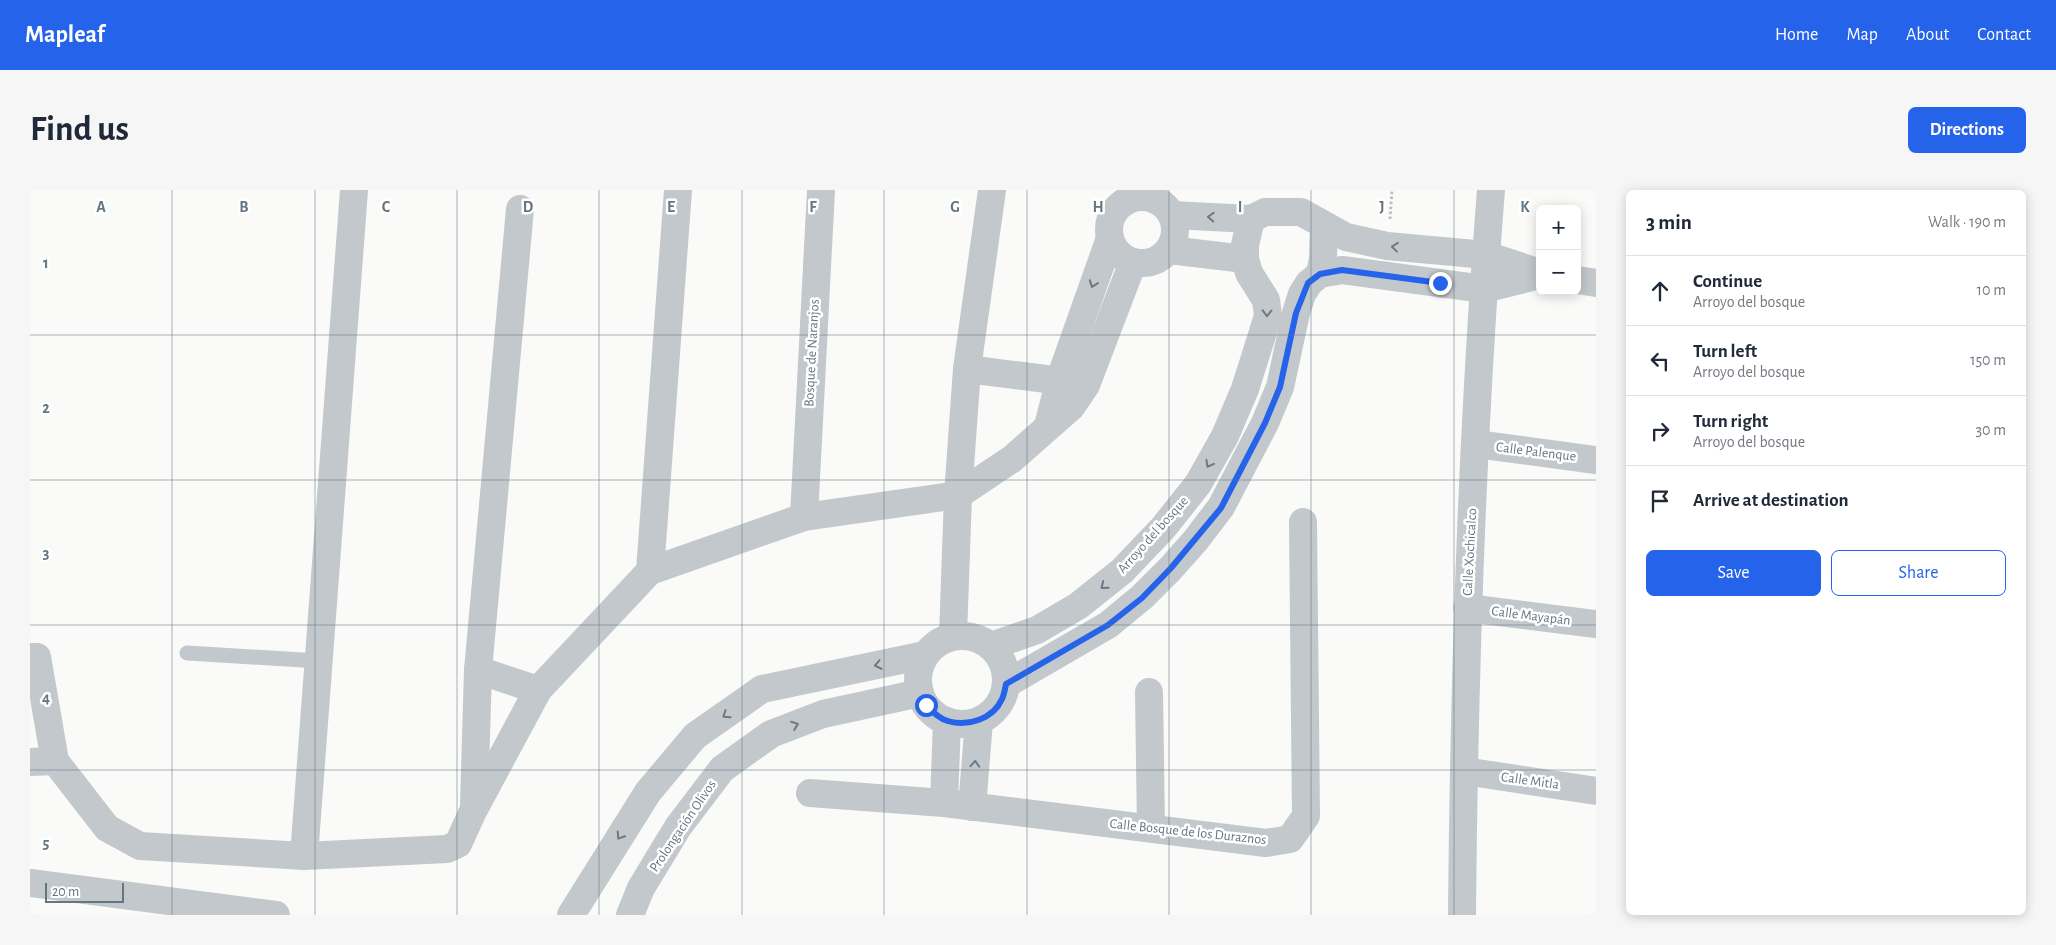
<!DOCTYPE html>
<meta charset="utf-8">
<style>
:root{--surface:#fff;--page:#f6f6f7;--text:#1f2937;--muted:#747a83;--line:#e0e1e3;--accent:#2563eb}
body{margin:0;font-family:"Alegreya Sans",sans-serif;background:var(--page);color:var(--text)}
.controls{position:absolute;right:15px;top:15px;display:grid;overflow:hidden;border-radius:8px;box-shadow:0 2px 12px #0003}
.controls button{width:45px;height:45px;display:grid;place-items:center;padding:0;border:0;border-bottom:1px solid var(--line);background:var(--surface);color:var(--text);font:25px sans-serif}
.scale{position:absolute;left:15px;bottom:12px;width:79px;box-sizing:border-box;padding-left:5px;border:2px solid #657683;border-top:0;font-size:14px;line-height:18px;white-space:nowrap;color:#657683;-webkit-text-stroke:4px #fff;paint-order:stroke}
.stop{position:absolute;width:15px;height:15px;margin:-11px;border:4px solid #2563eb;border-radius:50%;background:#fff}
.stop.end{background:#2563eb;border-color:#fff;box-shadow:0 1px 5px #0008}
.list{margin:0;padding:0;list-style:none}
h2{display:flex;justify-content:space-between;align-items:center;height:65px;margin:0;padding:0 20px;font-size:21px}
h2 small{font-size:16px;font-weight:400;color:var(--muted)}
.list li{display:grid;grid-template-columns:32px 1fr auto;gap:15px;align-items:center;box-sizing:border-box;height:70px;padding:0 20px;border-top:1px solid var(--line)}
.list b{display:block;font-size:19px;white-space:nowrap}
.list p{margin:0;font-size:16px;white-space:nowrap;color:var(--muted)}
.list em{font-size:16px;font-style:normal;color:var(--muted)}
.actions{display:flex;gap:10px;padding:15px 20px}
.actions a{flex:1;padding:11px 0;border:1px solid var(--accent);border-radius:8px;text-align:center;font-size:18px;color:var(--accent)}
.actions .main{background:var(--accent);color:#fff}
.icon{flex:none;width:28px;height:28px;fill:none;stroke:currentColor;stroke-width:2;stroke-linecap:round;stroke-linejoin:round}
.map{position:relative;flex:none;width:1566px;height:725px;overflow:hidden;border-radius:8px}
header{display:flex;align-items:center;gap:30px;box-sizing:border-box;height:70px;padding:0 25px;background:var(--accent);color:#fff}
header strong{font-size:24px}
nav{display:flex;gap:28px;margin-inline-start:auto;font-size:18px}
.intro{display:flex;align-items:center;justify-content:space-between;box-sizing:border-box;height:120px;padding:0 30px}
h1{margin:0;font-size:35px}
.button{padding:12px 22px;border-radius:8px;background:var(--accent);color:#fff;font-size:18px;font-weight:700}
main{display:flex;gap:30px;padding:0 30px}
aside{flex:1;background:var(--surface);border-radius:8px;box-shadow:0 2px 12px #0003}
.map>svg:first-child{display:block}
</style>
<header>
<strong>Mapleaf</strong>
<nav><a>Home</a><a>Map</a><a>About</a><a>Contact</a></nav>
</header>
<div class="intro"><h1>Find us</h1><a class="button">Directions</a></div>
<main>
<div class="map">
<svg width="1566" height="725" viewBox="0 0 1566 725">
<rect width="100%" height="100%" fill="#fafaf8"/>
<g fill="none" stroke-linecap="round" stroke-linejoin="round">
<!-- path -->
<path stroke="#bbbfc2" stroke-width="3" stroke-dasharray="2.5 2.5" stroke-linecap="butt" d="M1360 29 1362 0"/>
<!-- lane -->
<path stroke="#c3c8cc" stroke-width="15" d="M157 463 289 471"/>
<!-- street -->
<g stroke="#c3c8cc" stroke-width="28">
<circle cx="1112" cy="40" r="33"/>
<path d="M1142 25 1221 29 1235 22H1271L1316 47 1357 56 1456 65 1510 83"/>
<path d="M1139 60 1215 69"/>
<path d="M1290 84 1293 68 1294 35"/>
<path d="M1547 90 1566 93"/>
<path d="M937 179 1047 193"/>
<path d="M1018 236 1030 189 1080 48"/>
<path d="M1446 254 1566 270"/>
<path d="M774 327 791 0"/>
<path d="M620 381 648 0"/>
<path d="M1437 418 1566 434"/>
<path d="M923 446 928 305 937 179 962 0"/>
<circle cx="932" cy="490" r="44"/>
<path d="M961 456 1007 440 1048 416 1092 381 1133 338 1168 294 1195 246 1215 199 1238 126 1236 110 1219 83 1215 69V55L1221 29"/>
<path d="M0 467H7L25 571 77 638 110 656 274 666 417 659 428 654 443 621 508 500 620 381 774 327 928 305 982 269 1041 217 1056 195 1103 72"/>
<path d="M448 480 508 500"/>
<path d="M976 494 1078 435 1112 407 1141 378 1165 351 1191 317 1235 233 1250 197 1266 123 1272 104 1279 93 1290 84 1312 80 1454 99 1510 85"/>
<path d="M1119 502 1121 638"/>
<path d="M0 572 25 571"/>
<path d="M1434 581 1566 601"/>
<path d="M780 603 914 613 1236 653 1260 649 1276 626 1273 332"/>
<path d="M914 613 917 531"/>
<path d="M444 615 448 480 490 19"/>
<path d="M942 617 949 531"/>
<path d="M274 666 324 0"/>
<path d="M0 693 246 725"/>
<path d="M541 725 618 602 665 546 732 499 895 465"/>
<path d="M600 725 611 698 648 637 692 579 741 544 793 524 890 503"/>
<path d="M1432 725C1434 483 1442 241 1461 0"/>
</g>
</g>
<!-- one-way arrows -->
<defs><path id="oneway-chevron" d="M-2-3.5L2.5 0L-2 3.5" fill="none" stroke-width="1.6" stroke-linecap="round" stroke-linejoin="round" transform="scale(1.25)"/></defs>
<g stroke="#6a7a87">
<use href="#oneway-chevron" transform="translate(1181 27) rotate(-177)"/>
<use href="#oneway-chevron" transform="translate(1365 57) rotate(-174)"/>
<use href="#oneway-chevron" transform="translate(1063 94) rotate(110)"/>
<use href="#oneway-chevron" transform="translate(1237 123) rotate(91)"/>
<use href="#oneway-chevron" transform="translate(1179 274) rotate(119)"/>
<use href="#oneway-chevron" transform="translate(1074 396) rotate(141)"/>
<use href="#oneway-chevron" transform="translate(848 475) rotate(168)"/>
<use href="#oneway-chevron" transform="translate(696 525) rotate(145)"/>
<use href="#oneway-chevron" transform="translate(765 535) rotate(-21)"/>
<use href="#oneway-chevron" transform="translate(945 574) rotate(-86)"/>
<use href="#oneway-chevron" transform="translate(590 646) rotate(123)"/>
</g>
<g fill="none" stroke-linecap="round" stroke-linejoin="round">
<!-- route -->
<path stroke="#2563eb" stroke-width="6" d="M896 515C902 521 909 529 918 531 938 537 963 529 972 509 974 505 975 499 976 494L1078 435 1112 408 1141 378 1191 318 1235 233 1250 197 1266 123 1278 93 1290 84 1312 80 1410 93"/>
</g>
<!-- grid -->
<path fill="none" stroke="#657683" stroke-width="1" stroke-opacity="0.55" d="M142 0V725M285 0V725M427 0V725M569 0V725M712 0V725M854 0V725M997 0V725M1139 0V725M1281 0V725M1424 0V725M0 145H1566M0 290H1566M0 435H1566M0 580H1566"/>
<g text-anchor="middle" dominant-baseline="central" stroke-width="5" stroke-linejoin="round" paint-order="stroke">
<!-- street labels -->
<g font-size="14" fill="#657683" stroke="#fff">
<text transform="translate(782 163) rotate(-87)">Bosque de Naranjos</text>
<text transform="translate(1506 262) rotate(7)">Calle Palenque</text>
<text transform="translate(1123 345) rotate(-48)">Arroyo del bosque</text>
<text transform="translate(1440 362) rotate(-87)">Calle Xochicalco</text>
<text transform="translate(1501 426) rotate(7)">Calle Mayapán</text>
<text transform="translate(1500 591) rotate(8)">Calle Mitla</text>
<text transform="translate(653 636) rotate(-56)">Prolongación Olivos</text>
<text transform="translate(1158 642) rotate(6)">Calle Bosque de los Duraznos</text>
</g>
</g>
<g font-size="16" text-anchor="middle" font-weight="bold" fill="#657683" stroke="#fff" stroke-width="5" stroke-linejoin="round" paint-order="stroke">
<text x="71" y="22">A</text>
<text x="214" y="22">B</text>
<text x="356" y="22">C</text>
<text x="498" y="22">D</text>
<text x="641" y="22">E</text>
<text x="783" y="22">F</text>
<text x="925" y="22">G</text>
<text x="1068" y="22">H</text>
<text x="1210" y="22">I</text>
<text x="1352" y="22">J</text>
<text x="1495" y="22">K</text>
<text x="16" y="78">1</text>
<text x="16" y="223">2</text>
<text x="16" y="368">3</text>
<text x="16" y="513">4</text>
<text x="16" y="658">5</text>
</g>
</svg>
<div class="controls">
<button>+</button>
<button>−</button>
</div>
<div class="scale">20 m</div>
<div class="stop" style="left:896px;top:515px"></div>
<div class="stop end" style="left:1410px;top:93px"></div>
</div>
<aside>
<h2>3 min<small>Walk · 190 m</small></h2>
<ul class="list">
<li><svg class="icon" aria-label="ahead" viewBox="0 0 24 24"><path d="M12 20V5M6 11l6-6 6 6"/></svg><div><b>Continue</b><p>Arroyo del bosque</p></div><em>10 m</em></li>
<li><svg class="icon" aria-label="left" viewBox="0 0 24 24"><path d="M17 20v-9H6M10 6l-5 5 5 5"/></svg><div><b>Turn left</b><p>Arroyo del bosque</p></div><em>150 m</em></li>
<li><svg class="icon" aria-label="right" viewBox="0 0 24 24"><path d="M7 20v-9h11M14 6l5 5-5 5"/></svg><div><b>Turn right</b><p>Arroyo del bosque</p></div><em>30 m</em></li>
<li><svg class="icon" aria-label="arrive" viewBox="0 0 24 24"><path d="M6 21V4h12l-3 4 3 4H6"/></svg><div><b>Arrive at destination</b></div></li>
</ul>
<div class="actions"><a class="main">Save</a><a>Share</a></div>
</aside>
</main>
